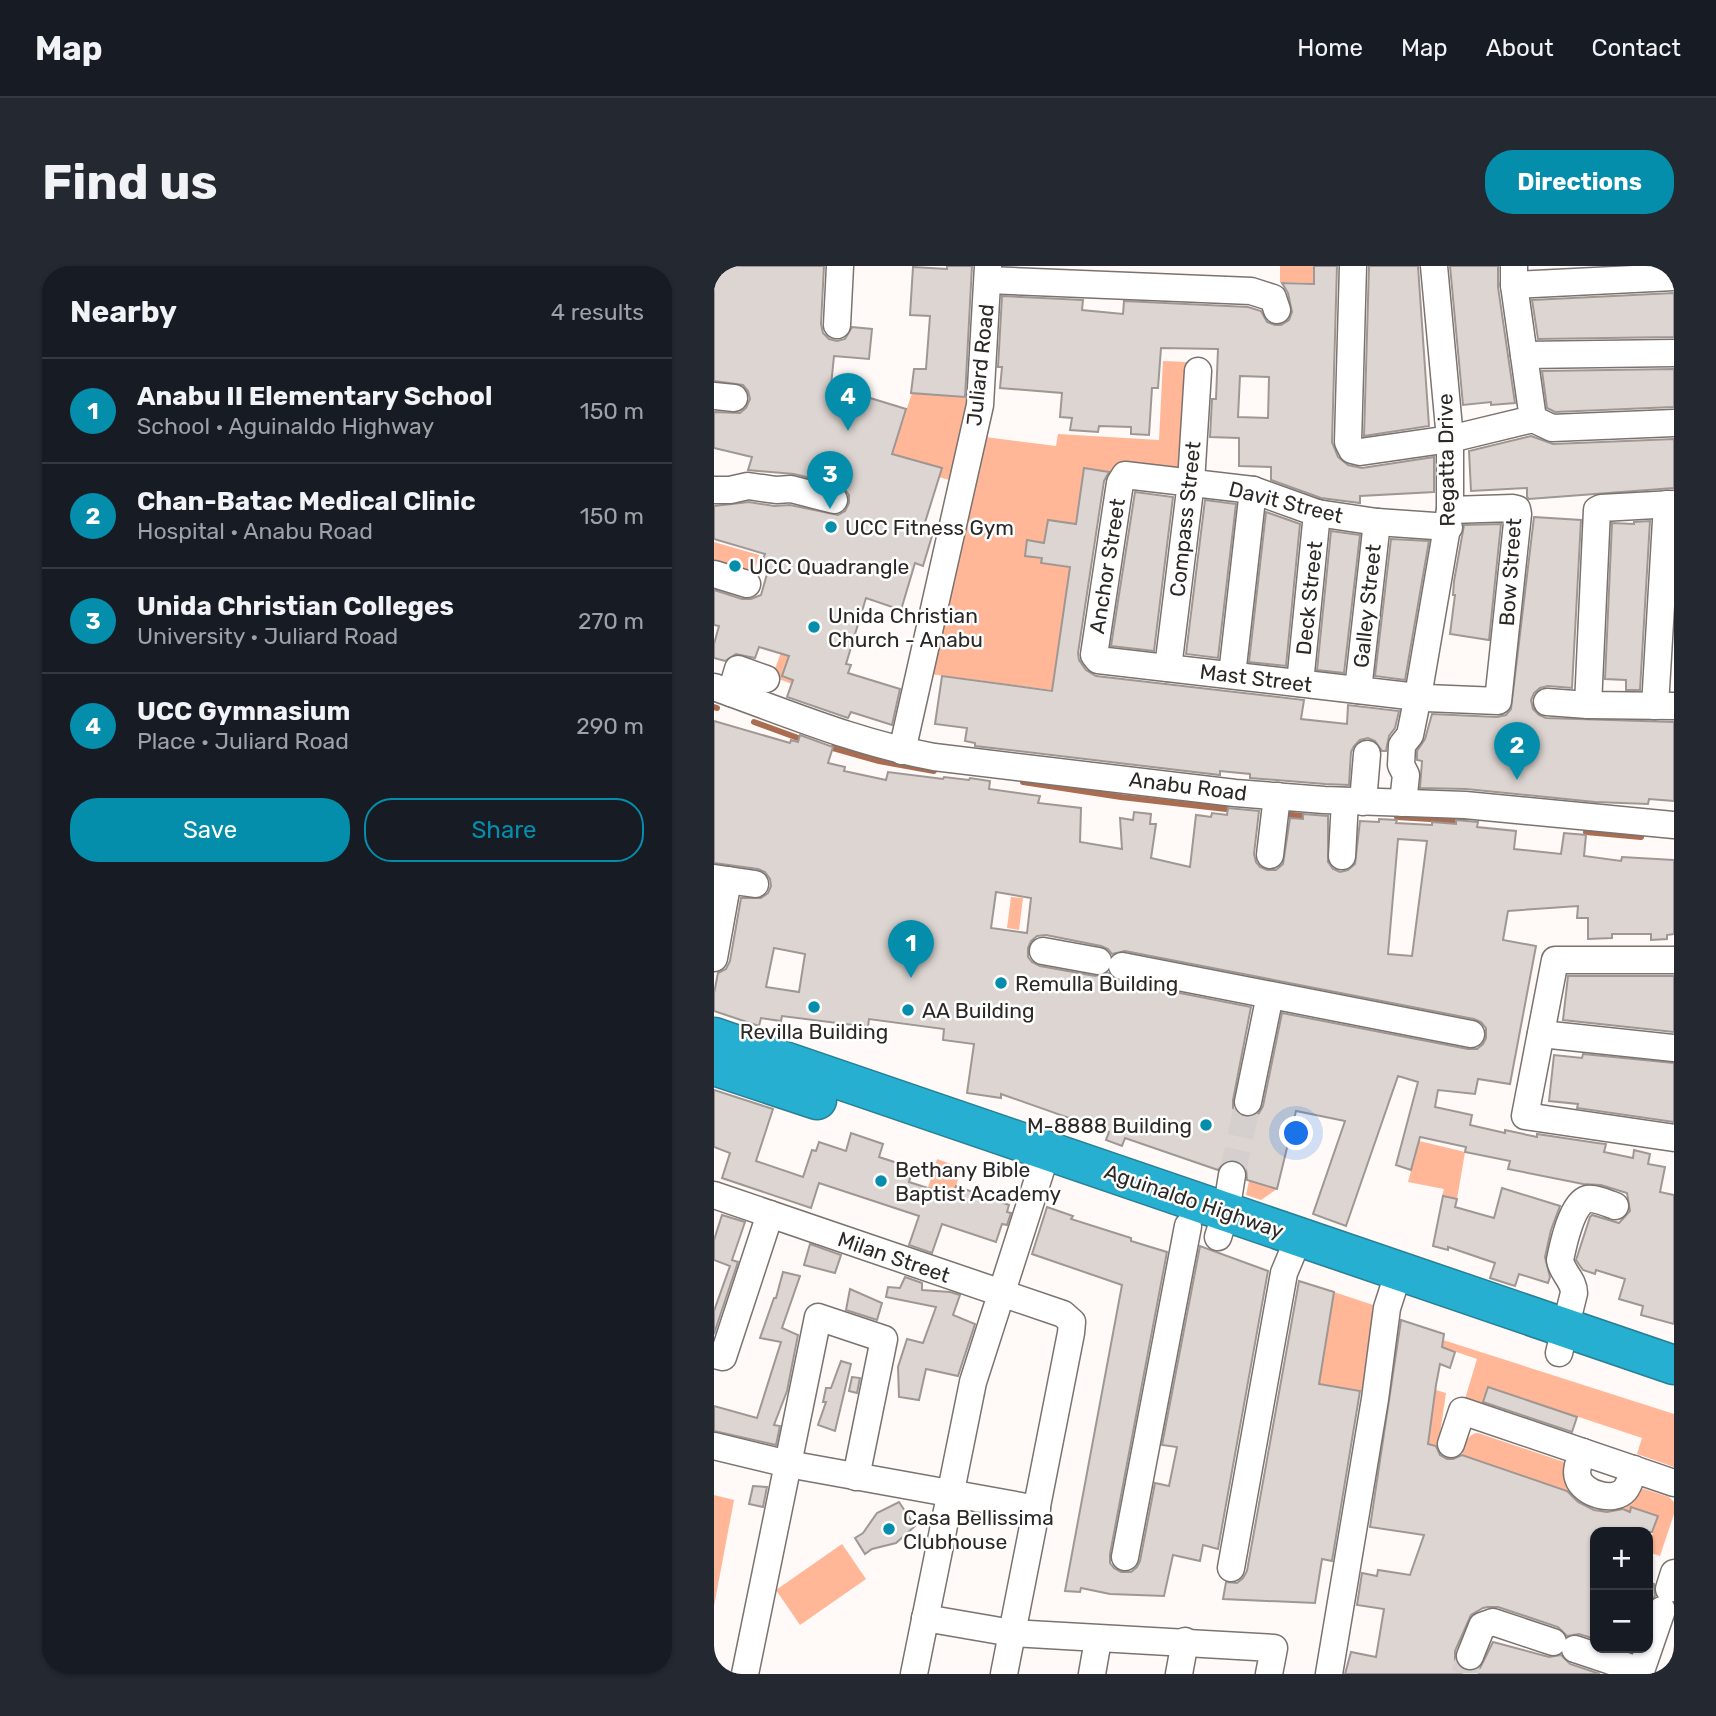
<!DOCTYPE html>
<meta charset="utf-8">
<style>
:root{--surface:#171b24;--page:#242831;--text:#f1f3f6;--muted:#9ea1a6;--line:#363941;--accent:#058eac}
body{margin:0;font-family:Rubik,sans-serif;background:var(--page);color:var(--text)}
.controls{position:absolute;right:21px;bottom:21px;display:grid;overflow:hidden;border-radius:14px;box-shadow:0 2px 5px #0004}
.controls button{width:63px;height:63px;display:grid;place-items:center;padding:0;border:0;border-bottom:2px solid var(--line);background:var(--surface);color:var(--text);font:35px sans-serif}
.you{position:absolute;left:583px;top:868px;width:24px;height:24px;margin:-18px;border:5px solid #fff;border-radius:50%;background:#1a73e8;box-shadow:0 0 0 10px #1a73e833}
.badge{display:grid;place-items:center;width:46px;height:46px;border-radius:50%;background:var(--accent);color:#fff;font-size:23px;font-weight:700}
.pin{position:absolute;translate:-50% -58px;filter:drop-shadow(0 2px 4px #0008)}
.pin::after{content:'';position:absolute;top:37px;width:24px;height:21px;background:inherit;clip-path:polygon(0 0,100% 0,50% 100%)}
.list{margin:0;padding:0;list-style:none}
h2{display:flex;justify-content:space-between;align-items:center;height:91px;margin:0;padding:0 28px;font-size:30px}
h2 small{font-size:23px;font-weight:400;color:var(--muted)}
.list li{display:grid;grid-template-columns:46px 1fr auto;gap:21px;align-items:center;box-sizing:border-box;height:105px;padding:0 28px;border-top:2px solid var(--line)}
.list b{display:block;font-size:26px;white-space:nowrap}
.list p{margin:0;font-size:23px;white-space:nowrap;color:var(--muted)}
.list em{font-size:23px;font-style:normal;color:var(--muted)}
.actions{display:flex;gap:14px;padding:21px 28px}
.actions a{flex:1;padding:16px 0;border:2px solid var(--accent);border-radius:28px;text-align:center;font-size:24px;color:var(--accent)}
.actions .main{background:var(--accent);color:#fff}
.map{position:relative;flex:none;width:960px;height:1408px;overflow:hidden;border-radius:28px}
header{display:flex;align-items:center;gap:42px;box-sizing:border-box;height:98px;padding:0 35px;background:var(--surface);border-bottom:2px solid var(--line)}
header strong{font-size:33px}
nav{display:flex;gap:38px;margin-inline-start:auto;font-size:24px}
.intro{display:flex;align-items:center;justify-content:space-between;box-sizing:border-box;height:168px;padding:0 42px}
h1{margin:0;font-size:49px}
.button{padding:18px 32px;border-radius:28px;background:var(--accent);color:#fff;font-size:24px;font-weight:700}
main{display:flex;gap:42px;padding:0 42px}
aside{flex:1;background:var(--surface);border-radius:28px;box-shadow:0 2px 5px #0004}
.map>svg:first-child{display:block}
</style>
<header>
<strong>Map</strong>
<nav><a>Home</a><a>Map</a><a>About</a><a>Contact</a></nav>
</header>
<div class="intro"><h1>Find us</h1><a class="button">Directions</a></div>
<main>
<aside>
<h2>Nearby<small>4 results</small></h2>
<ul class="list">
<li><span class="badge">1</span><div><b>Anabu II Elementary School</b><p>School · Aguinaldo Highway</p></div><em>150 m</em></li>
<li><span class="badge">2</span><div><b>Chan-Batac Medical Clinic</b><p>Hospital · Anabu Road</p></div><em>150 m</em></li>
<li><span class="badge">3</span><div><b>Unida Christian Colleges</b><p>University · Juliard Road</p></div><em>270 m</em></li>
<li><span class="badge">4</span><div><b>UCC Gymnasium</b><p>Place · Juliard Road</p></div><em>290 m</em></li>
</ul>
<div class="actions"><a class="main">Save</a><a>Share</a></div>
</aside>
<div class="map">
<svg width="960" height="1408" viewBox="0 0 960 1408">
<rect width="100%" height="100%" fill="#fff9f7"/>
<!-- green -->
<g fill="#ffb797">
<path d="M566 0H600V17L566 16Z"/>
<path d="M449 95 473 96 466 204 396 206 370 202 362 258 334 254 327 297 356 301 338 424 216 408 271 171 342 180 344 168 445 174Z"/>
<path d="M198 127 255 131 239 215 175 197Z"/>
<path d="M0 276 45 289 36 322 0 311Z"/>
<path d="M68 384 76 387 68 410 79 414 78 418 60 411 59 408Z"/>
<path d="M297 631 309 632 305 664 293 662Z"/>
<path d="M705 875 751 886 743 933 728 930 730 923 694 916Z"/>
<path d="M223 893 248 902 229 958 205 950Z"/>
<path d="M535 915 563 923 547 934 532 929Z"/>
<path d="M620 1026 659 1039 658 1045 664 1047 654 1126 605 1118Z"/>
<path d="M729 1074 960 1148V1201L923 1188 928 1172 775 1121 768 1139 751 1133 763 1093 728 1081Z"/>
<path d="M722 1124 732 1127 724 1181 719 1197 711 1195Z"/>
<path d="M764 1167 853 1197 868 1230 748 1189C751 1180 752 1168 764 1167Z"/>
<path d="M927 1222 955 1231 960 1236V1248L946 1290 934 1286 943 1250 917 1242 916 1246 895 1239Z"/>
<path d="M0 1229 20 1234 0 1340Z"/>
<path d="M128 1278 152 1313 86 1359 62 1324Z"/>
</g>
<g fill="none" stroke-linecap="round" stroke-linejoin="round">
<!-- stream -->
<g stroke="#aa6d51" stroke-width="6">
<path d="M0 441 3 442"/>
<path d="M40 456 84 472"/>
<path d="M119 482 165 495 220 505"/>
<path d="M309 516 407 531 512 543"/>
<path d="M569 548 588 550"/>
<path d="M683 551 750 555"/>
<path d="M872 566 927 571"/>
</g>
</g>
<!-- building -->
<g fill="#ddd5d1" stroke="#9f9793" stroke-width="2" fill-rule="evenodd">
<path d="M0 0H110L107 58 109 67 115 73 123 75 131 73 138 61 158 63 155 93 120 90 117 120 192 143 178 188 228 202 208 266 218 270 209 300 201 297 187 344 152 332 132 398 137 399 134 407 186 423 178 459 137 446 134 452 73 431 79 414 68 410 75 390 45 381 41 392 22 388 11 395 0 392V378L5 360 0 359V324L28 333H37L47 329 55 301 47 299 51 288 0 273V240L35 236 60 240 76 239 124 249 131 245 135 237V229L130 222 125 219 80 208 34 204 38 191 0 182V146L26 147 32 142 36 133 34 125 29 119 0 115Z"/>
<path d="M233 0H258L251 131 197 127 200 103H212L216 50 196 49 199 1 233 3Z"/>
<path d="M600 0H623L618 176 624 191 634 199 648 202 720 191V226L646 230V237L607 232 557 214V201L525 200V172L496 171 498 133H502L504 83 447 82 444 122H438L435 169 417 168V161L385 160 384 166 356 164 358 152 346 151 348 127 286 122 288 101H284L288 30 369 34 368 44 409 48 410 35 534 41 547 45 553 56 561 59H567L575 54 578 46 574 27 568 17 600 18ZM526 110 555 111 554 152 524 151Z"/>
<path d="M655 0H704L715 160 650 170Z"/>
<path d="M736 0H784V21L801 137 777 139V136L749 139Z"/>
<path d="M960 27V71L824 73 818 34Z"/>
<path d="M960 103V141L841 146 833 142 828 105Z"/>
<path d="M817 170 839 178 960 173V222L815 233 813 231V222L757 225 755 185Z"/>
<path d="M370 202 395 206 390 215 364 387 365 394 372 404 382 410 590 434 587 453 633 458 634 439 685 445 681 462 675 470 672 485H668L661 475 654 472 646 474 640 480 637 486 635 519 611 518 536 512V508L506 505V509L261 480V477L251 475 253 462 221 458 228 410 338 425 356 301 327 297 328 292 311 290 313 274 330 277 334 254 362 258Z"/>
<path d="M421 226 459 231 440 385 397 380Z"/>
<path d="M491 234 522 238 504 392 472 388Z"/>
<path d="M552 246 586 258 572 400 535 396Z"/>
<path d="M820 251 867 254 858 422 834 420 826 422 820 427 817 434 819 443 825 449 832 452 960 456V535L935 533 934 538 881 536 752 523 706 522 708 495 703 494V485L711 473 718 448 783 451 792 449 797 443Z"/>
<path d="M936 255 926 424H912V414L891 413 898 257 920 258V256Z"/>
<path d="M787 258 775 374 736 368 741 329H739L740 315 750 259Z"/>
<path d="M617 265 646 269 630 407 603 404Z"/>
<path d="M677 273 715 275 691 414 661 410Z"/>
<path d="M0 455 76 477 77 474 84 476 86 469 119 481 114 497 131 501 130 505 172 514 174 506 229 513 230 511 255 514 256 512 276 515 275 523 326 530 324 537 367 542 366 576 408 583 406 552 419 554 420 546 437 548 436 558H442L437 592 476 601 482 549 497 551 498 547 513 549 514 542 545 545 540 588 542 596 546 601 553 604H562L569 598 576 552 589 553V548L614 550V596L619 603 626 606 634 604 641 598 646 555 665 556V553L683 554 682 557 718 559V556L742 558V554L764 556 763 561 802 565 800 583 847 588 850 567 872 569 870 590 907 595 908 591 960 594V668L953 669V673L937 674V668H898V672L874 673V652H863L864 640 794 645 789 674 822 680 796 818 764 813 761 828 724 824 721 841 758 849 756 859 791 867V864L823 871V868L883 877 892 878 890 886 919 892 920 884 936 888 934 898 951 901 946 926 960 929V1058L927 1049 929 1040 905 1033 911 1013 882 1004 881 1008 869 1004 862 994 876 951 878 949 905 957 916 945 913 927 887 919 869 918 794 903 796 895 751 886 752 881 706 871 697 904 682 899 704 816 684 810 632 960 599 948 631 855 582 845 563 923 533 914 532 903 527 896 521 894 512 895 504 904 411 872 408 880 392 874 395 866 287 828V832L253 827 260 778 229 774 230 763 155 753 154 761 68 750 67 755 47 752 45 760 0 745V727L4 707 12 703 16 695 27 632H47L54 627 57 620 56 613 51 606 44 603 0 597ZM684 573 713 575 698 690 674 688ZM282 626 317 632 313 667 277 662ZM332 669 387 680 394 683 398 688 411 685 760 753 767 756 772 762V772L769 778 763 783H754L568 747 549 840 545 847 540 851H530L523 847 519 842V834L537 741 405 715 394 707 381 710 326 700 318 696 314 691V682L317 675 323 670ZM60 682 91 688 85 726 52 721Z"/>
<path d="M854 710H960V766L849 754Z"/>
<path d="M869 788 960 797V856L863 842 864 838 835 835 840 789 868 792Z"/>
<path d="M0 824 59 843 42 895 89 911 98 884 102 885 105 876 132 885 137 867 169 878 165 891 199 902 195 916 239 930 242 920 295 939 293 946 297 947 293 959 288 958 282 976 228 958 218 987 195 979 205 950 105 917 97 942 8 912 16 887 0 881Z"/>
<path d="M788 922 846 940 837 964 831 991 836 1011 834 1017 805 1008 801 1020 776 1012 781 997 734 981V984L719 980 729 930 743 933 741 941 780 952Z"/>
<path d="M333 941 359 950 357 953 417 972V975L453 986 396 1288V1297L400 1302 407 1306H417L423 1301 426 1295 441 1217 455 1220 463 1181 448 1179 486 980 554 1005 504 1283 489 1279 486 1295 459 1289 450 1330 396 1328 367 1322 366 1326 351 1325 408 1019 318 988Z"/>
<path d="M8 949 31 956 18 994 24 996 0 1068V1045L16 1000 0 994V974Z"/>
<path d="M96 978 127 989 121 1007 90 999Z"/>
<path d="M69 1006 86 1010 68 1062 84 1069 73 1125 60 1159 66 1160 62 1179 0 1165V1140L43 1152 67 1076 46 1072 60 1032H62Z"/>
<path d="M191 1011 208 1017V1024L236 1026 246 1029 239 1049 261 1058 244 1110 212 1103 205 1134 185 1131 184 1101 193 1073 209 1077 222 1041 172 1031 174 1021 186 1022Z"/>
<path d="M585 1015 620 1026 605 1118 646 1125 618 1295 608 1293 601 1337 509 1333 512 1316 523 1317 529 1312 533 1305Z"/>
<path d="M136 1023 168 1037 163 1054 132 1044Z"/>
<path d="M687 1054 730 1068 728 1081 741 1086 736 1102 726 1098 722 1119 714 1178 722 1180 726 1189 733 1193H739L748 1189 853 1225 864 1236 880 1244 893 1246 909 1243 916 1246 917 1241 944 1250 938 1266H881V1373L865 1368 853 1370 844 1361 784 1341H774L769 1342 757 1349 741 1385V1393L743 1399 751 1405H759L766 1402 779 1376 835 1391 847 1389 856 1398 886 1408H631L637 1386 662 1391 670 1343 643 1339 648 1307 663 1310 664 1304 696 1309 710 1269 656 1261Z"/>
<path d="M127 1095 137 1098 121 1165 104 1159 112 1136H109L112 1122H117Z"/>
<path d="M138 1111 146 1112 143 1127 135 1125Z"/>
<path d="M774 1121 863 1151 858 1166 769 1136Z"/>
<path d="M39 1220 53 1221 49 1241 35 1238Z"/>
<path d="M185 1236 201 1260 182 1277 158 1283 151 1288 141 1272 149 1267 163 1247Z"/>
<path d="M934 1316 940 1318 941 1330 934 1338Z"/>
</g>
<g fill="none" stroke-linecap="round" stroke-linejoin="round">
<!-- minor-tunnel -->
<g stroke="#d5cfcd" stroke-width="26" stroke-dasharray="26 13" stroke-linecap="butt">
<path d="M518 909 534 836"/>
<path d="M750 1408 756 1390"/>
</g>
<defs>
<g id="minor">
<path d="M639 0 634 176 638 184 646 186 736 173 819 153 838 162 960 157"/>
<path d="M800 0V19L819 153"/>
<path d="M274 14 537 25 559 32 563 44"/>
<path d="M800 19 960 11"/>
<path d="M123 59 126 0"/>
<path d="M810 89 960 87"/>
<path d="M0 130 20 132"/>
<path d="M0 224H16L34 220 62 224 77 223 120 234"/>
<path d="M735 261 663 256 603 247 539 224 411 209 406 217 380 389 384 394 712 432 784 435 804 248 803 243 799 242 736 244"/>
<path d="M0 308 33 318"/>
<path d="M454 402 477 216 484 105"/>
<path d="M518 409 539 224"/>
<path d="M586 417 603 247"/>
<path d="M0 421C76 448 140 476 220 491L521 527 610 534 751 539 960 559"/>
<path d="M644 424 663 256"/>
<path d="M17 427 24 403 52 413"/>
<path d="M833 436 874 439 960 440"/>
<path d="M874 439 883 244 887 242 960 238"/>
<path d="M941 440 953 238"/>
<path d="M188 485 266 139 274 0"/>
<path d="M649 536 653 488"/>
<path d="M689 537 692 509 687 499 688 479 696 469 704 430 736 244V173L720 0"/>
<path d="M556 589 563 530"/>
<path d="M628 590 631 535"/>
<path d="M0 612 41 618"/>
<path d="M329 685 384 695"/>
<path d="M0 692 14 614"/>
<path d="M960 694H841L811 850 960 872"/>
<path d="M408 700 757 768"/>
<path d="M827 768 960 782"/>
<path d="M534 836 556 729"/>
<path d="M0 929 349 1048 358 1056 357 1067 290 1408"/>
<path d="M504 971 512 946 518 909"/>
<path d="M845 1087 860 1027C860 1014 848 1007 846 994 849 979 858 937 873 933 882 932 893 937 901 940"/>
<path d="M0 1089 9 1091 56 948"/>
<path d="M737 1178 748 1145 960 1217"/>
<path d="M0 1180 74 1198 323 1243"/>
<path d="M869 1186C866 1194 861 1203 864 1212 869 1228 900 1237 911 1224 916 1218 917 1210 920 1203"/>
<path d="M411 1291 474 960"/>
<path d="M517 1302 570 1007 585 971"/>
<path d="M955 1323 960 1307"/>
<path d="M211 1352 298 1367 560 1382 555 1408"/>
<path d="M861 1383 927 1405"/>
<path d="M756 1390 768 1360 779 1356 839 1376"/>
<path d="M31 1408 104 1051 170 1073 142 1211"/>
<path d="M200 1408 259 1116 333 885"/>
<path d="M378 1408 384 1374"/>
<path d="M465 1408 471 1375"/>
<path d="M615 1408 661 1133 673 1042 685 1005"/>
<path d="M926 1408 948 1344"/>
</g>
<g id="highway">
<path d="M0 771 960 1099"/>
<path d="M0 800 103 834"/>
</g>
</defs>
<!-- minor casing -->
<use href="#minor" stroke="#7a736f" stroke-width="29"/>
<!-- highway casing -->
<use href="#highway" stroke="#288095" stroke-width="41"/>
<!-- minor -->
<use href="#minor" stroke="#fff" stroke-width="26"/>
<!-- highway -->
<use href="#highway" stroke="#26afd1" stroke-width="38"/>
</g>
<!-- markers -->
<g fill="#058eac" stroke="#fff" stroke-width="2.5">
<circle cx="117" cy="261" r="7"/>
<circle cx="21" cy="300" r="7"/>
<circle cx="100" cy="361" r="7"/>
<circle cx="287" cy="717" r="7"/>
<circle cx="100" cy="741" r="7"/>
<circle cx="194" cy="744" r="7"/>
<circle cx="492" cy="859" r="7"/>
<circle cx="167" cy="915" r="7"/>
<circle cx="175" cy="1263" r="7"/>
</g>
<g text-anchor="middle" dominant-baseline="central" stroke-width="5" stroke-linejoin="round" paint-order="stroke">
<!-- street labels -->
<g font-size="21" fill="#2b2826" stroke="#fff">
<text transform="translate(266 99) rotate(-84)">Juliard Road</text>
<text transform="translate(732 194) rotate(-91)">Regatta Drive</text>
<text transform="translate(572 236) rotate(14)">Davit Street</text>
<text transform="translate(471 253) rotate(-84)">Compass Street</text>
<text transform="translate(393 300) rotate(-81)">Anchor Street</text>
<text transform="translate(796 306) rotate(-86)">Bow Street</text>
<text transform="translate(595 332) rotate(-84)">Deck Street</text>
<text transform="translate(653 340) rotate(-84)">Galley Street</text>
<text transform="translate(542 412) rotate(7)">Mast Street</text>
<text transform="translate(474 520) rotate(7)">Anabu Road</text>
<text transform="translate(480 935) rotate(19)">Aguinaldo Highway</text>
<text transform="translate(180 991) rotate(19)">Milan Street</text>
</g>
<!-- poi labels -->
<g font-size="21" fill="#2b2826" stroke="#fff" text-anchor="start">
<text x="131" y="261">UCC Fitness Gym</text>
<text x="35" y="300">UCC Quadrangle</text>
<text x="114" y="349">Unida Christian<tspan x="114" dy="24">Church - Anabu</tspan></text>
<text x="301" y="717">Remulla Building</text>
<text x="208" y="744">AA Building</text>
<text x="100" y="765" text-anchor="middle">Revilla Building</text>
<text x="478" y="859" text-anchor="end">M-8888 Building</text>
<text x="181" y="903">Bethany Bible<tspan x="181" dy="24">Baptist Academy</tspan></text>
<text x="189" y="1251">Casa Bellissima<tspan x="189" dy="24">Clubhouse</tspan></text>
</g>
</g>
</svg>
<div class="controls">
<button>+</button>
<button>−</button>
</div>
<div class="you"></div>
<div class="pin badge" style="left:197px;top:712px">1</div>
<div class="pin badge" style="left:803px;top:514px">2</div>
<div class="pin badge" style="left:116px;top:243px">3</div>
<div class="pin badge" style="left:134px;top:165px">4</div>
</div>
</main>
